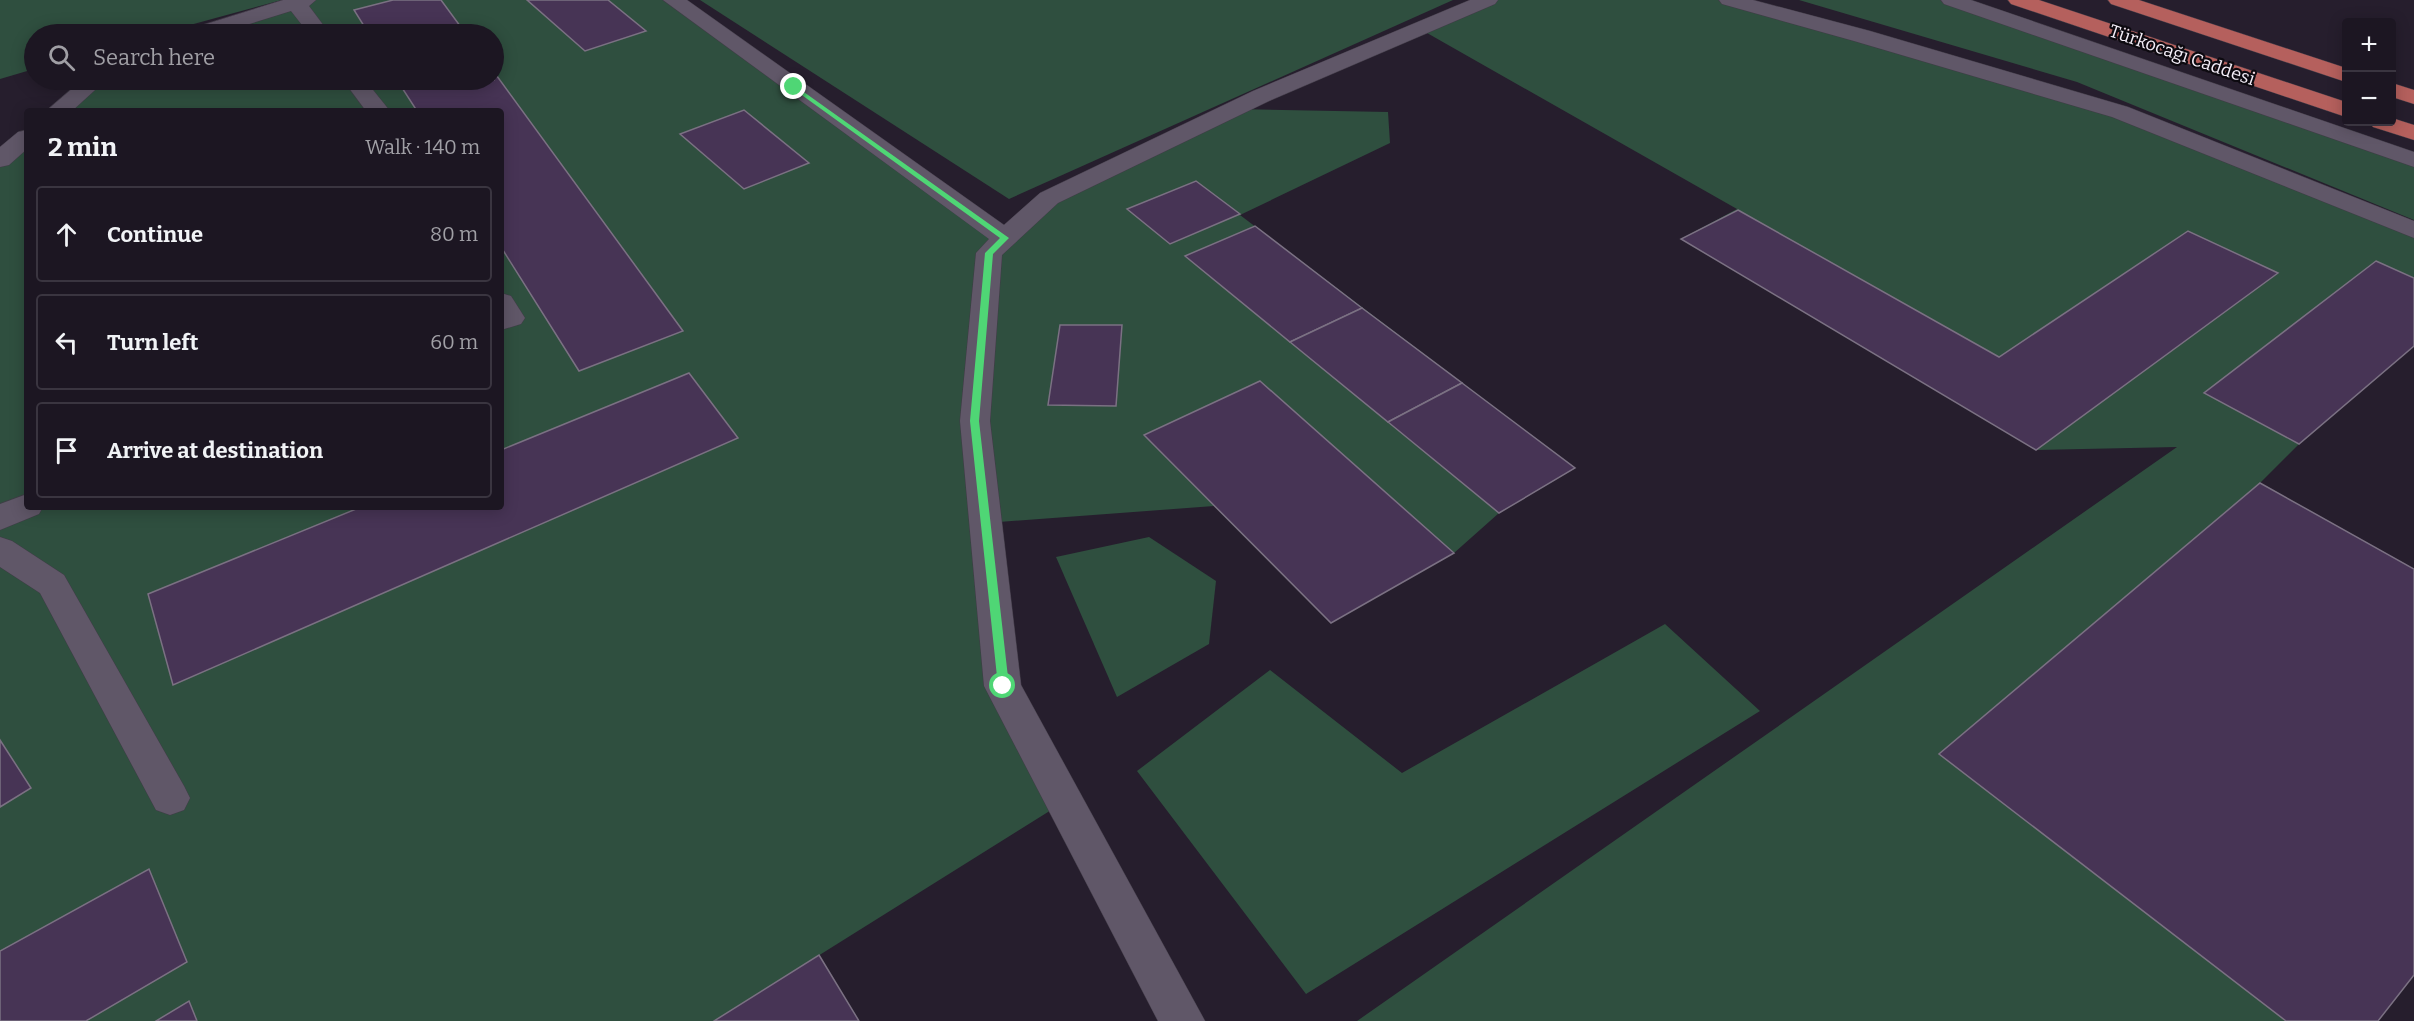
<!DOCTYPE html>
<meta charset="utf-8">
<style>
:root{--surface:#1c1622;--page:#29232f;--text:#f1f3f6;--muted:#a09fa5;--line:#3a3540}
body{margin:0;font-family:Bitter,serif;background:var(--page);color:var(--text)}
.controls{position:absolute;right:18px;top:18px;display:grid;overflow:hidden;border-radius:6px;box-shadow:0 3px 15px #0003}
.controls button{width:54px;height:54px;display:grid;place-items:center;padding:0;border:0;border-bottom:2px solid var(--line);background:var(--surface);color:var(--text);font:30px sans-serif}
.stop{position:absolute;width:18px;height:18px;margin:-14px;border:4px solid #4fd675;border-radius:50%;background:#fff}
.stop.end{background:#4fd675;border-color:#fff;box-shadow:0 2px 6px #0008}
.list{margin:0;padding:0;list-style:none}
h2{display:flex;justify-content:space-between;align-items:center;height:78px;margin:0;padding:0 24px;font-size:26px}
h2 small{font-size:20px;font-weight:400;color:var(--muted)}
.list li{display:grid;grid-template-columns:39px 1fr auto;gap:18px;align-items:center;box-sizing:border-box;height:96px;margin:0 12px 12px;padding:0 12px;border:2px solid var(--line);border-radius:6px}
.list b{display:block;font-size:22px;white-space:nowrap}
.list em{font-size:20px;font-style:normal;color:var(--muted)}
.icon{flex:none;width:33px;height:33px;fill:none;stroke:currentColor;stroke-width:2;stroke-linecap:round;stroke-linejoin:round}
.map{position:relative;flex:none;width:2414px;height:1021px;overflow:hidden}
.search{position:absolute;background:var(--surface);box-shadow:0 3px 15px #0003;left:24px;top:24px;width:480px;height:66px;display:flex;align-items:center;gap:15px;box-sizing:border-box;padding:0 21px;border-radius:33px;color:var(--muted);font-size:22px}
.panel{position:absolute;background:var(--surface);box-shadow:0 3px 15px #0003;left:24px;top:108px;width:480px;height:402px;border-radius:6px}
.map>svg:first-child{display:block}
</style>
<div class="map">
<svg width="2414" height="1021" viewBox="0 0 2414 1021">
<rect width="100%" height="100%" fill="#261e2d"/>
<!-- green -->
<g fill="#2f4f3f">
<path d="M0 0H282L157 34H34V69L0 79Z"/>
<path d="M306 0H673L1005 238 1049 198 1233 109 1388 112 1390 143 1240 215 1575 468 1499 513 1454 553 1331 623 1214 506 986 523 1003 686 1064 802 714 1021H0V160L27 137V507H501V111H58L95 80H494V34H198L243 18Z"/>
<path d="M700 0H1453L1009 199Z"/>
<path d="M1488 0H1729L2120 112 2414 230V346L2299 444 2260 483 1939 754 2286 1021H1357L2177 447 2036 450 1681 239 1737 209 1420 29Z"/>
<path d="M1799 0H1951L2414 160V220L2077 82Z"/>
<path d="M1149 537 1216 581 1209 644 1117 697 1056 557Z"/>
<path d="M1665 624 1760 711 1306 994 1137 771 1270 670 1402 773Z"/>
</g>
<!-- building -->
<g fill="#473455" stroke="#7b7183" stroke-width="1.5">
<path d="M393 0H441L466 34H369L354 10Z"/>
<path d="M527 0H608L646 31 585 51Z"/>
<path d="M494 72 683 331 579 371 501 247V111H417L397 80H494Z"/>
<path d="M744 110 809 163 744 189 680 134Z"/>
<path d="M1196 181 1240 214 1170 244 1127 209Z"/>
<path d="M1738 210 1999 357 2188 231 2278 273 2036 450 1681 239Z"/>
<path d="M1255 226 1362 308 1290 342 1185 256Z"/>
<path d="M2376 261 2414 278V346L2299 444 2204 393Z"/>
<path d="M1362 308 1462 383 1388 422 1290 342Z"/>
<path d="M1060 325H1122L1116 406 1048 405Z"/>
<path d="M689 373 738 438 173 685 148 594 361 507H501V450Z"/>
<path d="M1260 381 1454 553 1331 623 1144 435Z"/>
<path d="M1462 383 1575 468 1499 513 1388 422Z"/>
<path d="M2260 483 2414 569V975L2378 1021H2286L1939 754Z"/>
<path d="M0 740 31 788 0 807Z"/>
<path d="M149 869 187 962 86 1021H0V951Z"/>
<path d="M819 955 859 1021H714Z"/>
<path d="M189 1001 197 1021H156Z"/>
</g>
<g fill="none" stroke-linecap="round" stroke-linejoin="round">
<defs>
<g id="minor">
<path d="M283 0H316L309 6 330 34H309L291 11 217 34H187L190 29Z"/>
<path d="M663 0H687L1004 225 1040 193 1253 91 1470 0H1498L1495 4 1269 101 1058 203 1002 255 990 421 1021 685 1205 1021H1158L984 686 960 421 976 253 989 239Z"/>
<path d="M1719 0H1753L1870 31 2128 107 2414 221V238L2112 117 1854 41 1722 4Z"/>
<path d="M1941 0H1971L2414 152V167L1944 4Z"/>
<path d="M82 80H106L72 111H46Z"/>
<path d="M343 80H365L390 111H366Z"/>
<path d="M27 130V149L9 165 0 167V147L18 132Z"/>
<path d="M501 293 511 296 525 318 521 324 501 330Z"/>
<path d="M27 494V507H43L39 514 0 530V504Z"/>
<path d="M0 537 12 541 64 575 184 786 190 798 184 810 170 815 156 810 40 593 0 567Z"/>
</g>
<g id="major">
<path d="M2008 0H2039L2346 102V117L2011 4Z"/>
<path d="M2108 0H2139L2346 68V82L2111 4Z"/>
<path d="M2392 83 2414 90V104L2392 97Z"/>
<path d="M2392 118 2414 125V140L2373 127 2369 122H2392Z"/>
</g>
</defs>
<!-- minor casing -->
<use href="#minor" stroke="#413b47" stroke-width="1"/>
<!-- major casing -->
<use href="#major" stroke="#413b47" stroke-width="1"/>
<!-- minor -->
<use href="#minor" fill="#605768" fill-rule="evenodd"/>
<!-- major -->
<use href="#major" fill="#b5605d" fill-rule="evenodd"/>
</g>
<!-- route -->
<path fill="#4fd675" d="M794 85 1009 238 993 254 979 421 1009 686 1007 690H999L998 686 970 421 985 253 1000 238 792 88Z"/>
<g text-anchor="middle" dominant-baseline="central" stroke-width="4.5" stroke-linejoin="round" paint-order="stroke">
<!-- far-street labels -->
<g font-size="18" fill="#f4eef8" stroke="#0d0a10">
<text transform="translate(2182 55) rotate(19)">Türkocağı Caddesi</text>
</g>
</g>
</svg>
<div class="controls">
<button>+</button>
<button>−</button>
</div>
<div class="stop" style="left:1003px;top:686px"></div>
<div class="stop end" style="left:794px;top:87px"></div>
<div class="search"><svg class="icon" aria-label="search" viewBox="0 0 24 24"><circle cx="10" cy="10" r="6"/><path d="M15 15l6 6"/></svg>Search here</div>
<section class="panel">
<h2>2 min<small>Walk · 140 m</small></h2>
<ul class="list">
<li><svg class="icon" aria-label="ahead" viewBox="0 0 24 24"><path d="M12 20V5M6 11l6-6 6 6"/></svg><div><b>Continue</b></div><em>80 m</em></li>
<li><svg class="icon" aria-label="left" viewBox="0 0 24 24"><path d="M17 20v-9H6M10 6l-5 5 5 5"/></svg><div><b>Turn left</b></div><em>60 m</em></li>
<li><svg class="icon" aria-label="arrive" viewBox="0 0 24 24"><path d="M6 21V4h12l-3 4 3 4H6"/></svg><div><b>Arrive at destination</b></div></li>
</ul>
</section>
</div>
